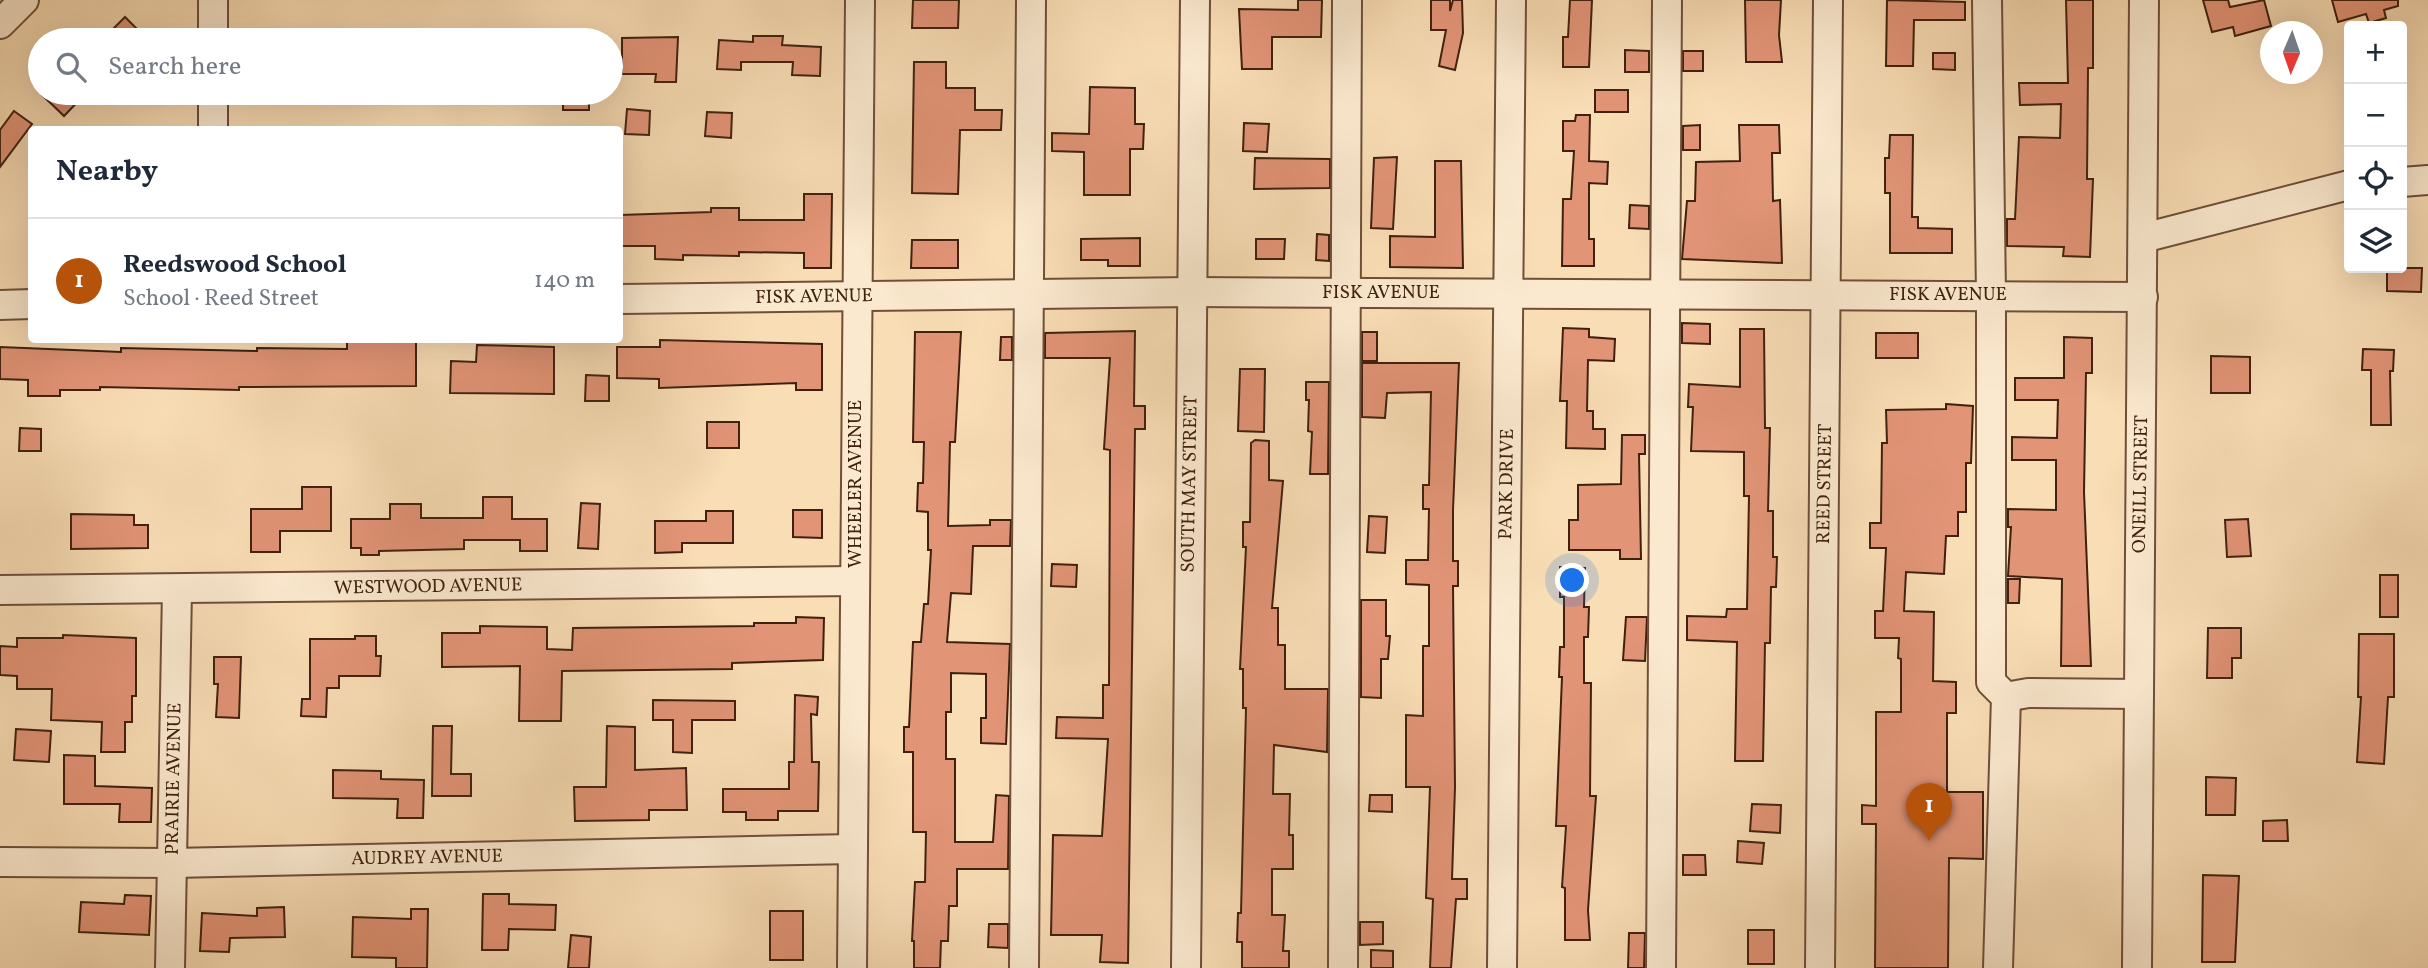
<!DOCTYPE html>
<meta charset="utf-8">
<style>
:root{--surface:#fff;--page:#f6f6f7;--text:#1f2937;--muted:#747a83;--line:#e0e1e3;--accent:#b45309}
body{margin:0;font-family:Vollkorn,serif;background:var(--page);color:var(--text)}
.controls{position:absolute;right:21px;top:21px;display:grid;overflow:hidden;border-radius:7px;box-shadow:0 7px 28px #0002}
.controls button{width:63px;height:63px;display:grid;place-items:center;padding:0;border:0;border-bottom:2px solid var(--line);background:var(--surface);color:var(--text);font:35px sans-serif}
.compass{position:absolute;left:2260px;top:21px;width:63px;height:63px;border-radius:50%;background:var(--surface);box-shadow:0 7px 28px #0002;rotate:182deg}
.you{position:absolute;left:1573px;top:581px;width:24px;height:24px;margin:-18px;border:5px solid #fff;border-radius:50%;background:#1a73e8;box-shadow:0 0 0 10px #1a73e833}
.badge{display:grid;place-items:center;width:46px;height:46px;border-radius:50%;background:var(--accent);color:#fff;font-size:23px;font-weight:700}
.pin{position:absolute;translate:-50% -58px;filter:drop-shadow(0 2px 4px #0008)}
.pin::after{content:'';position:absolute;top:37px;width:24px;height:21px;background:inherit;clip-path:polygon(0 0,100% 0,50% 100%)}
.list{margin:0;padding:0;list-style:none}
h2{display:flex;justify-content:space-between;align-items:center;height:91px;margin:0;padding:0 28px;font-size:30px}
h2 small{font-size:23px;font-weight:400;color:var(--muted)}
.list li{display:grid;grid-template-columns:46px 1fr auto;gap:21px;align-items:center;box-sizing:border-box;height:126px;padding:0 28px;border-top:2px solid var(--line)}
.list b{display:block;font-size:26px;white-space:nowrap}
.list p{margin:0;font-size:23px;white-space:nowrap;color:var(--muted)}
.list em{font-size:23px;font-style:normal;color:var(--muted)}
.icon{flex:none;width:38px;height:38px;fill:none;stroke:currentColor;stroke-width:2;stroke-linecap:round;stroke-linejoin:round}
.map{position:relative;flex:none;width:2428px;height:968px;overflow:hidden}
.search{position:absolute;background:var(--surface);box-shadow:0 7px 28px #0002;left:28px;top:28px;width:595px;height:77px;display:flex;align-items:center;gap:18px;box-sizing:border-box;padding:0 24px;border-radius:38px;color:var(--muted);font-size:26px}
.panel{position:absolute;background:var(--surface);box-shadow:0 7px 28px #0002;left:28px;top:126px;width:595px;height:217px;border-radius:7px}
.map>svg:first-child{display:block}
</style>
<div class="map">
<svg width="2428" height="968" viewBox="0 0 2428 968">
<rect width="100%" height="100%" fill="#f9ddb5"/>
<filter id="stains"><feTurbulence type="fractalNoise" baseFrequency=".00286" numOctaves="4"/><feColorMatrix values="0 0 0 0 .2 0 0 0 0 .09 0 0 0 0 .02 0 0 0 .5 -.17"/></filter>
<radialGradient id="worn" r=".72"><stop offset=".6" stop-color="#630" stop-opacity="0"/><stop offset="1" stop-color="#630" stop-opacity=".3"/></radialGradient>
<!-- building -->
<g fill="#e29477" stroke="#40210f" stroke-width="2">
<path d="M913 0H959L958 28H912Z"/>
<path d="M1298 0H1322L1321 37H1272V69H1242L1239 9 1298 10Z"/>
<path d="M1431 0H1450V11L1453 0H1462L1463 33 1455 70 1439 66 1446 30H1431Z"/>
<path d="M1570 0H1592L1589 67H1563V37H1568Z"/>
<path d="M1745 0H1781L1779 35 1782 62H1746Z"/>
<path d="M1887 0 1965 2V20H1914L1913 66H1886Z"/>
<path d="M2066 0H2093V68H2088L2087 179H2093L2090 257 2063 256 2064 247 2007 246V219H2015L2019 137 2060 138 2061 104 2020 105 2019 83H2068Z"/>
<path d="M2203 0H2228L2230 7 2264 0 2271 26 2235 36 2233 27 2212 32Z"/>
<path d="M2332 0H2398V6L2384 10 2386 18 2369 23 2366 14 2338 22Z"/>
<path d="M125 17 148 40H102Z"/>
<path d="M753 36H783L782 45 821 47 820 76 792 75 793 62H741V70L717 69 719 40 753 42Z"/>
<path d="M678 37 676 82H655L656 74H622V38Z"/>
<path d="M1625 50 1649 51V72H1625Z"/>
<rect x="1683" y="51" width="20" height="20"/>
<path d="M1933 53H1955V70L1933 69Z"/>
<path d="M914 62H946V88H975V110H1002L1001 130H960L958 194 912 193Z"/>
<path d="M1090 87 1135 88V124H1144L1143 149H1130V195H1084V152L1052 151V133L1089 134Z"/>
<rect x="1595" y="90" width="33" height="22"/>
<path d="M40 93H86L64 116Z"/>
<rect x="563" y="93" width="26" height="17"/>
<path d="M627 109 650 111 649 135 625 134Z"/>
<path d="M14 111 32 124 0 167V130Z"/>
<path d="M707 112 732 113 731 138 705 136Z"/>
<path d="M1576 115H1590L1589 161 1608 162 1607 184 1589 183V239H1594V266H1562L1563 199H1571L1574 151H1563V121H1575Z"/>
<path d="M1244 123 1269 124 1267 152 1243 151Z"/>
<path d="M1700 125V150H1683V126Z"/>
<path d="M1739 125H1779L1780 153H1772L1773 201 1780 200 1782 263 1682 259 1687 201H1695L1696 162 1740 161Z"/>
<path d="M1890 135H1913L1912 217H1918V228L1952 229V253H1890V193H1885V158H1889Z"/>
<path d="M1397 157 1393 229 1371 228 1374 158Z"/>
<path d="M1255 158 1330 159V188L1254 189Z"/>
<path d="M1435 161H1461L1463 268 1390 267V236L1435 237Z"/>
<path d="M804 194H832L831 268H804V253L739 252V256L683 255V260L655 259V246H620V215L711 212V208H739V220H804Z"/>
<path d="M1630 205 1649 206V229L1629 228Z"/>
<path d="M1317 234 1329 235V261L1316 260Z"/>
<path d="M1140 238V266H1108V260H1081V239Z"/>
<path d="M1256 239H1285L1284 259H1256Z"/>
<path d="M912 240H958V268H911Z"/>
<path d="M2387 268H2422L2421 292 2387 291Z"/>
<path d="M1682 323 1710 324V344L1682 343Z"/>
<path d="M1563 328 1589 329V337L1615 339 1614 361 1588 360 1587 411H1593V429H1605V449L1566 448 1567 401H1560Z"/>
<path d="M1740 329H1764L1765 428H1770L1768 511H1773V557H1777L1776 587H1771L1770 643H1765L1763 761H1735L1737 642 1687 640V616L1726 617 1727 609H1747L1749 496H1744V452L1691 451 1693 407H1688L1689 384 1740 387Z"/>
<path d="M1135 331 1134 406H1145V429H1135L1128 963 1100 962 1102 935H1051L1053 835 1102 836 1108 739 1056 738 1057 717 1103 718V685H1109L1110 450 1104 449 1110 358H1045V333Z"/>
<path d="M915 332H961L955 442H950L948 526 990 525V520H1011L1010 546H973L971 594 951 593 947 642 1010 644 1006 744 981 743V718H986V674L951 673V712H946V759H955V842H993L996 795 1009 796 1008 869H957V906H949L948 941H941L940 968H914V941H912L915 882H925L926 832H913V752H904V727H909L913 642H921L924 604H928L931 550H928V512L917 511 918 483H923L924 442H913Z"/>
<rect x="1362" y="332" width="15" height="29"/>
<rect x="1876" y="333" width="42" height="25"/>
<path d="M1001 337H1012V360H1000Z"/>
<path d="M2064 337 2092 338V373H2086L2084 492 2091 666H2061L2062 579 2008 576 2011 527H2008V509L2056 510V460H2012V437L2057 438 2058 400H2015V378H2064Z"/>
<path d="M347 340 416 341V386L239 387V390L100 387V390H60V396H28V380L0 379V347L121 352V348L257 351V348L347 349Z"/>
<path d="M660 340 822 344V390H796V383L659 388V379L617 378V347H660Z"/>
<path d="M477 345 554 347V394L450 393 451 361 476 362Z"/>
<path d="M2363 349 2394 350 2393 371H2390L2391 425H2371V370H2362Z"/>
<path d="M2211 356 2250 357V393H2211Z"/>
<path d="M1362 363H1459L1453 510V561H1458V586H1453L1455 787 1452 879H1467V899H1456L1451 968H1430L1433 899 1426 898 1430 787H1406V715L1423 716V646H1429V585L1406 584V560H1428L1429 509H1423V485H1429L1431 392 1387 393 1385 418 1362 417Z"/>
<path d="M1240 369H1265L1264 432 1238 431Z"/>
<path d="M586 375 609 376V401H585Z"/>
<path d="M1306 382H1329L1328 474H1310L1312 432 1308 431 1309 400H1306Z"/>
<path d="M1946 404 1973 406 1971 463H1966V512H1958V536H1946L1944 574 1906 572 1904 611 1934 612 1933 681 1956 682V713H1947V792H1983V859L1949 858 1948 968H1875L1876 824H1862V805L1876 806V712H1901V659L1898 658 1899 638H1875V611H1883L1886 548H1870V523H1881L1882 443H1887L1886 410 1946 409Z"/>
<rect x="707" y="422" width="32" height="26"/>
<path d="M20 428 41 429V451H19Z"/>
<path d="M1622 435H1645V454H1639L1641 559H1620V550H1569V520H1578V485L1621 484Z"/>
<path d="M1255 440 1269 441V480L1283 481 1272 608H1278V645H1285V689H1328L1327 752 1274 745 1273 794H1290L1289 835H1293V869H1272V915H1285L1283 951H1289V968H1242V942H1237L1238 913H1241L1246 708H1243V669H1240L1246 547H1243V522H1250L1251 443Z"/>
<path d="M302 487H331V531H280V552H251V509H302Z"/>
<path d="M483 497H512V519H547V551H520V540H464V549L379 551V555H361V548H351V519H390V504H421V518H483Z"/>
<path d="M581 503 600 504 598 549 578 548Z"/>
<path d="M793 510H822V538L793 537Z"/>
<path d="M706 511H733V543H682V552L655 553V521H706Z"/>
<path d="M71 514 134 515V525H148V548L71 549Z"/>
<path d="M1369 516 1387 517 1385 553 1367 552Z"/>
<path d="M2248 519 2251 556 2227 557 2225 520Z"/>
<path d="M1052 564 1077 565 1076 587 1051 586Z"/>
<path d="M1560 567 1585 568 1584 607H1589L1588 637H1584V683H1591L1590 796H1596L1588 910 1590 940H1565V888L1562 887 1566 826H1556L1562 677H1559L1560 647H1564V597H1560Z"/>
<rect x="2380" y="575" width="18" height="42"/>
<path d="M2008 579H2020L2019 603H2008Z"/>
<path d="M1361 600H1386V636H1390L1388 659H1381V698L1361 697Z"/>
<path d="M796 617 824 618 823 660 732 663V669L562 671 561 721H519L520 666 442 667V633H480V626L547 627V649L572 650 573 628 754 626V623H796Z"/>
<path d="M1626 617H1647L1645 661 1623 660Z"/>
<path d="M2208 628H2241V658H2232V678H2207Z"/>
<path d="M2359 634H2394V697H2388L2384 764 2357 762 2361 697H2358Z"/>
<path d="M63 635 136 638V696H132V722H125V752H101L102 722 51 720 52 689H17V676L0 675V646L17 647V638H63Z"/>
<path d="M355 636H376V656H381L380 676H339V688H327L326 717 301 716 302 699H310V639H355Z"/>
<path d="M214 657H241L239 718 216 717 218 684H214Z"/>
<path d="M795 695 818 697 817 715 811 714 812 762H819L818 811H778V820H746V812H723V789H789V762H794Z"/>
<path d="M653 700 735 701V720H692V753L673 752V720H653Z"/>
<path d="M433 726H452L451 774H471V796H432Z"/>
<path d="M607 726 635 727V770L686 768 687 810H649V820L575 821 574 787H606Z"/>
<path d="M16 729 51 731 49 762 14 760Z"/>
<path d="M64 755 95 756V786L152 788 151 822H119L120 804H64Z"/>
<path d="M333 770 381 771V779L424 780 423 818H397L398 799 333 798Z"/>
<path d="M2206 777 2236 778 2235 815H2206Z"/>
<path d="M1370 795H1392V812L1369 811Z"/>
<path d="M1752 804 1781 805 1780 833 1750 831Z"/>
<path d="M2287 820 2288 841H2263V821Z"/>
<path d="M1738 841 1764 843 1762 864 1737 862Z"/>
<path d="M1683 855H1705L1706 875H1683Z"/>
<path d="M2203 875 2239 876 2235 962H2202Z"/>
<path d="M483 894H509V904L556 905 555 930 509 929 508 950H482Z"/>
<path d="M125 895 151 896 149 935 79 932 81 902 124 904Z"/>
<path d="M284 907 285 937 230 938 229 952 200 951 202 913 257 916V908Z"/>
<path d="M411 909H428L427 968H396V958L352 957 353 917 411 919Z"/>
<rect x="770" y="911" width="33" height="49"/>
<path d="M1360 922H1383V944L1360 945Z"/>
<path d="M989 924H1008V948L988 947Z"/>
<rect x="1748" y="930" width="26" height="34"/>
<path d="M1629 933H1645L1644 968H1628Z"/>
<path d="M571 935 591 937 589 968H568Z"/>
<path d="M1371 950 1393 951V968H1371Z"/>
</g>
<g fill="none" stroke-linecap="round" stroke-linejoin="round">
<defs>
<g id="minor">
<path d="M1987 0 1991 295V682L2006 697 1998 968"/>
<path d="M0 24 24 0"/>
<path d="M213 40V0"/>
<path d="M213 130V93"/>
<path d="M2402 182 2428 180"/>
<path d="M2143 238 2349 185"/>
<path d="M620 299 1192 292 2143 297"/>
<path d="M0 305 32 304"/>
<path d="M0 590 855 581"/>
<path d="M2006 697 2028 693 2139 694"/>
<path d="M0 862 172 863 853 849"/>
<path d="M170 968 177 590"/>
<path d="M852 968 860 0"/>
<path d="M1024 968 1031 0"/>
<path d="M1186 968 1195 0"/>
<path d="M1343 968 1347 0"/>
<path d="M1502 968 1511 0"/>
<path d="M1661 968 1667 0"/>
<path d="M1820 968 1828 0"/>
<path d="M2137 968 2144 0"/>
</g>
</defs>
<!-- minor casing -->
<use href="#minor" stroke="#6e5038" stroke-width="32"/>
<!-- minor -->
<use href="#minor" stroke="#fbe9cf" stroke-width="28"/>
</g>
<g text-anchor="middle" dominant-baseline="central" stroke-width="6" stroke-linejoin="round" paint-order="stroke">
<!-- street labels -->
<g font-size="19" fill="#40210f" stroke="#fbe9cf">
<text x="1381" y="293">FISK AVENUE</text>
<text x="1948" y="295">FISK AVENUE</text>
<text transform="translate(814 297) rotate(-1)">FISK AVENUE</text>
<text transform="translate(856 484) rotate(-90)">WHEELER AVENUE</text>
<text transform="translate(1190 484) rotate(-89)">SOUTH MAY STREET</text>
<text transform="translate(1507 484) rotate(-89)">PARK DRIVE</text>
<text transform="translate(1825 484) rotate(-89)">REED STREET</text>
<text transform="translate(2141 484) rotate(-89)">ONEILL STREET</text>
<text transform="translate(428 587) rotate(-1)">WESTWOOD AVENUE</text>
<text transform="translate(174 779) rotate(-89)">PRAIRIE AVENUE</text>
<text transform="translate(427 858) rotate(-1)">AUDREY AVENUE</text>
</g>
</g>
<rect width="100%" height="100%" filter="url(#stains)"/>
<rect width="100%" height="100%" fill="url(#worn)"/>
</svg>
<div class="controls">
<button>+</button>
<button>−</button>
<button><svg class="icon" aria-label="locate" viewBox="0 0 24 24"><circle cx="12" cy="12" r="6"/><path d="M12 2v4M12 18v4M2 12h4M18 12h4"/></svg></button>
<button><svg class="icon" aria-label="layers" viewBox="0 0 24 24"><path d="M12 4l9 5-9 5-9-5zM3 14l9 5 9-5"/></svg></button>
</div>
<svg class="compass" viewBox="-18 -18 36 36"><path d="M0-13l5 13h-10z" fill="#e53935"/><path d="M0 13l5-13h-10z" fill="#747a83"/></svg>
<div class="you"></div>
<div class="pin badge" style="left:1929px;top:841px">1</div>
<div class="search"><svg class="icon" aria-label="search" viewBox="0 0 24 24"><circle cx="10" cy="10" r="6"/><path d="M15 15l6 6"/></svg>Search here</div>
<section class="panel">
<h2>Nearby<small></small></h2>
<ul class="list">
<li><span class="badge">1</span><div><b>Reedswood School</b><p>School · Reed Street</p></div><em>140 m</em></li>
</ul>
</section>
</div>
